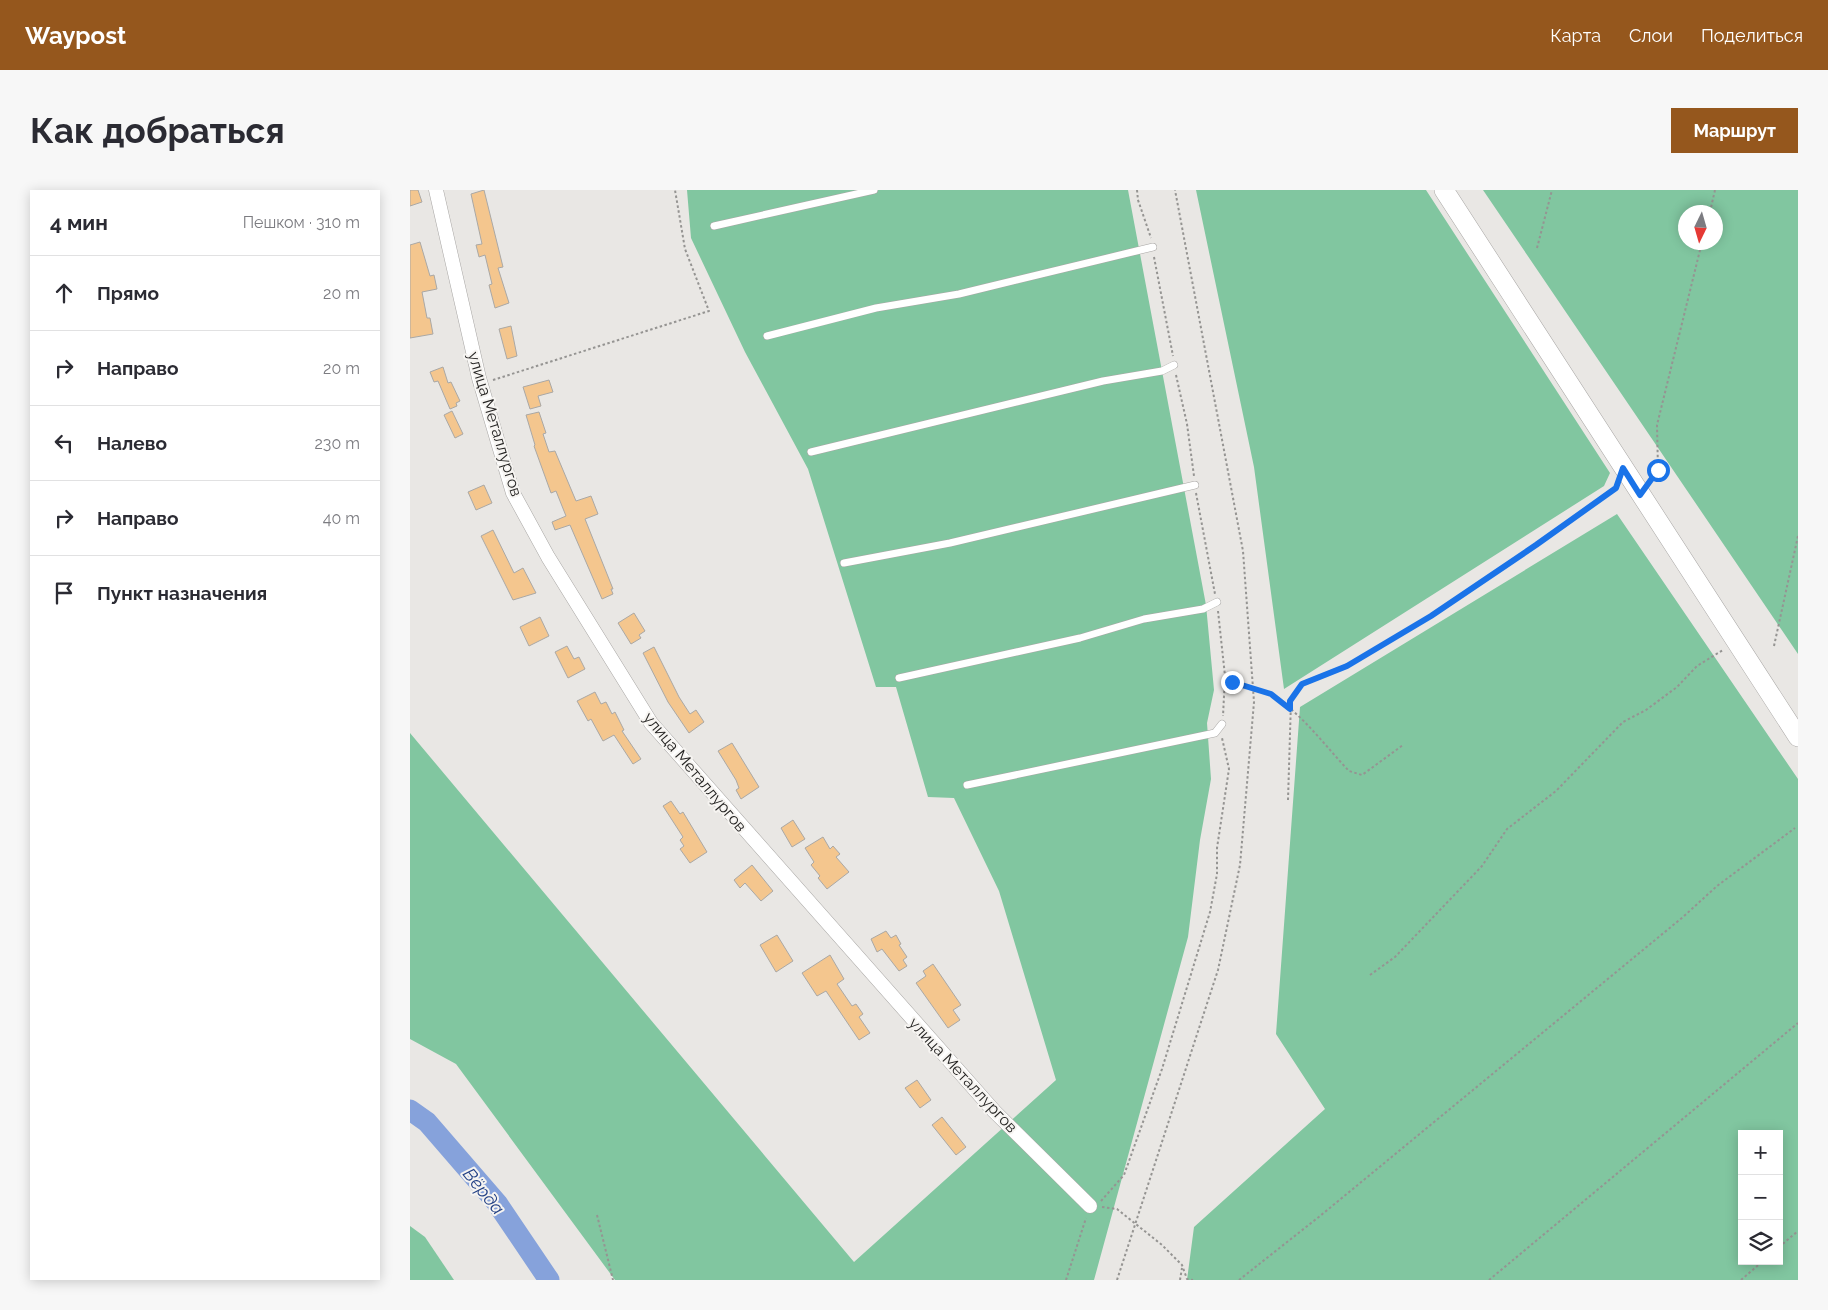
<!DOCTYPE html>
<html lang="ru">
<meta charset="utf-8">
<style>
:root{--surface:#fff;--page:#f7f7f7;--text:#2b2b33;--muted:#7c7c81;--line:#e1e1e2;--accent:#95571d}
body{margin:0;font-family:Raleway,sans-serif;background:var(--page);color:var(--text)}
.controls{position:absolute;right:15px;bottom:15px;display:grid;overflow:hidden;border-radius:0px;box-shadow:0 2px 12px #0003}
.controls button{width:45px;height:45px;display:grid;place-items:center;padding:0;border:0;border-bottom:1px solid var(--line);background:var(--surface);color:var(--text);font:25px sans-serif}
.compass{position:absolute;left:1268px;top:15px;width:45px;height:45px;border-radius:50%;background:var(--surface);box-shadow:0 2px 12px #0003;rotate:185deg}
.stop{position:absolute;width:15px;height:15px;margin:-11px;border:4px solid #1a73e8;border-radius:50%;background:#fff}
.stop.end{background:#1a73e8;border-color:#fff;box-shadow:0 1px 5px #0008}
.list{margin:0;padding:0;list-style:none}
h2{display:flex;justify-content:space-between;align-items:center;height:65px;margin:0;padding:0 20px;font-size:21px}
h2 small{font-size:16px;font-weight:400;color:var(--muted)}
.list li{display:grid;grid-template-columns:32px 1fr auto;gap:15px;align-items:center;box-sizing:border-box;height:75px;padding:0 20px;border-top:1px solid var(--line)}
.list b{display:block;font-size:19px;white-space:nowrap}
.list em{font-size:16px;font-style:normal;color:var(--muted)}
.icon{flex:none;width:28px;height:28px;fill:none;stroke:currentColor;stroke-width:2;stroke-linecap:round;stroke-linejoin:round}
.map{position:relative;flex:none;width:1388px;height:1090px;overflow:hidden;border-radius:0px}
header{display:flex;align-items:center;gap:30px;box-sizing:border-box;height:70px;padding:0 25px;background:var(--accent);color:#fff}
header strong{font-size:24px}
nav{display:flex;gap:28px;margin-inline-start:auto;font-size:18px}
.intro{display:flex;align-items:center;justify-content:space-between;box-sizing:border-box;height:120px;padding:0 30px}
h1{margin:0;font-size:35px}
.button{padding:12px 22px;border-radius:0px;background:var(--accent);color:#fff;font-size:18px;font-weight:700}
main{display:flex;gap:30px;padding:0 30px}
aside{flex:1;background:var(--surface);border-radius:0px;box-shadow:0 2px 12px #0003}
.map>svg:first-child{display:block}
</style>
<header>
<strong>Waypost</strong>
<nav><a>Карта</a><a>Слои</a><a>Поделиться</a></nav>
</header>
<div class="intro"><h1>Как добраться</h1><a class="button">Маршрут</a></div>
<main>
<aside>
<h2>4 мин<small>Пешком · 310 m</small></h2>
<ul class="list">
<li><svg class="icon" aria-label="ahead" viewBox="0 0 24 24"><path d="M12 20V5M6 11l6-6 6 6"/></svg><div><b>Прямо</b></div><em>20 m</em></li>
<li><svg class="icon" aria-label="right" viewBox="0 0 24 24"><path d="M7 20v-9h11M14 6l5 5-5 5"/></svg><div><b>Направо</b></div><em>20 m</em></li>
<li><svg class="icon" aria-label="left" viewBox="0 0 24 24"><path d="M17 20v-9H6M10 6l-5 5 5 5"/></svg><div><b>Налево</b></div><em>230 m</em></li>
<li><svg class="icon" aria-label="right" viewBox="0 0 24 24"><path d="M7 20v-9h11M14 6l5 5-5 5"/></svg><div><b>Направо</b></div><em>40 m</em></li>
<li><svg class="icon" aria-label="arrive" viewBox="0 0 24 24"><path d="M6 21V4h12l-3 4 3 4H6"/></svg><div><b>Пункт назначения</b></div></li>
</ul>
</aside>
<div class="map">
<svg width="1388" height="1090" viewBox="0 0 1388 1090">
<rect width="100%" height="100%" fill="#e9e7e4"/>
<!-- green -->
<g fill="#81c6a0" fill-rule="evenodd">
<path d="M277 0H718L796 415 804 500 797 533 801 589 790 650 778 747 684 1090H205L46 874 0 849V543L444 1072 646 890 589 701 544 608 518 607 486 497H466L398 279 335 162 281 48Z"/>
<path d="M786 0H1016L1200 283 1194 296 874 499 844 277Z"/>
<path d="M1073 0H1388V464ZM1306 22V52H1276V22Z"/>
<path d="M1207 324 1388 589V1090H777L784 1037 915 919 866 844 890 517ZM1332 944H1369V1071H1332Z"/>
<path d="M0 1036 15 1047 44 1090H0Z"/>
</g>
<g fill="none" stroke-linecap="round" stroke-linejoin="round">
<!-- river -->
<path stroke="#86a2db" stroke-width="21" d="M0 920 17 932 87 1013 139 1090"/>
</g>
<!-- building -->
<g fill="#f4c68e" stroke="#aaa8a5">
<path d="M0 0H8L12 12 0 16Z"/>
<path d="M74 0 93 77 88 78 99 113 85 118 79 95 82 94 75 65 69 67 66 55 72 54 61 4Z"/>
<path d="M10 52 20 86 24 85 27 99 12 102 17 128H20L23 144 0 148V55Z"/>
<path d="M101 136 107 166 97 169 89 139Z"/>
<path d="M33 177 38 193 41 192 50 211 46 213 47 216 40 219 28 191 24 192 20 182Z"/>
<path d="M139 190 143 202 128 206 131 216 120 219 113 197Z"/>
<path d="M42 221 53 244 45 248 34 225Z"/>
<path d="M129 222 136 243 133 244 139 262 145 261 166 311 181 306 188 324 175 329 203 399H201L203 404 192 409 160 335 145 340 142 332 156 326 146 301 141 303 124 256 125 255 116 225Z"/>
<path d="M74 295 82 313 66 320 58 302Z"/>
<path d="M83 340 104 383 113 378 126 403 103 410 71 346Z"/>
<path d="M224 423 235 441 229 445 231 448 221 454 208 433Z"/>
<path d="M130 427 139 446 119 456 110 437Z"/>
<path d="M157 456 164 469 169 467 175 479 158 488 145 462Z"/>
<path d="M244 457 269 507 280 524 286 520 294 532 279 543 258 512 233 463Z"/>
<path d="M185 502 191 514 196 512 202 524 205 522 214 540 212 541 231 569 223 574 204 545 193 551 181 529 178 531 167 511Z"/>
<path d="M322 553 349 597 331 609 326 600 329 598 326 590 308 561Z"/>
<path d="M261 611 270 624 273 622 297 662 280 673 270 659 274 656 270 650 273 647 253 616Z"/>
<path d="M383 630 395 649 382 657 371 638Z"/>
<path d="M413 647 420 659 423 656 430 664 426 667 439 682 417 699 408 688 410 686 401 675 404 672 395 658Z"/>
<path d="M342 675 363 701 351 711 335 693 330 698 324 690Z"/>
<path d="M476 741 481 748 486 745 491 754 489 755 497 767 493 770 497 776 489 781 472 759 467 762 461 749Z"/>
<path d="M367 745 383 771 366 782 350 755Z"/>
<path d="M420 765 434 789 427 794 442 816 446 814 453 824 449 827 460 843 449 850 416 801 407 806 392 783Z"/>
<path d="M523 774 551 815 543 820 550 830 538 838 506 793 516 786 513 781Z"/>
<path d="M507 890 521 910 510 918 495 898Z"/>
<path d="M532 927 556 957 546 965 522 935Z"/>
</g>
<g fill="none" stroke-linecap="round" stroke-linejoin="round">
<defs>
<g id="lane">
<path d="M304 36 464 0"/>
<path d="M357 146 466 118 549 104 743 57"/>
<path d="M401 262 693 191 752 181 764 175"/>
<path d="M434 373 540 353 785 295"/>
<path d="M489 488 670 448 734 429 793 419 807 412"/>
<path d="M557 595 805 543 812 534"/>
</g>
<path id="street" d="M26 0 69 188 103 303 138 367 241 533 584 921 680 1016"/>
<path id="secondary" d="M1034 0 1388 547"/>
</defs>
<!-- lane casing -->
<use href="#lane" stroke="#a9a7a5" stroke-width="8"/>
<!-- street casing -->
<use href="#street" stroke="#a9a7a5" stroke-width="15"/>
<!-- secondary casing -->
<use href="#secondary" stroke="#a9a7a5" stroke-width="20"/>
<!-- path -->
<g stroke="#959492" stroke-width="2" stroke-dasharray="2.5 2.5" stroke-linecap="butt">
<path d="M727 0 728 10 741 48"/>
<path d="M1300 22 1305 0"/>
<path d="M1127 58 1142 0"/>
<path d="M744 67 763 166"/>
<path d="M766 185 777 234 784 286"/>
<path d="M83 190 299 121 275 59 265 0"/>
<path d="M1241 290 1248 280 1247 235 1292 52"/>
<path d="M786 303 805 404"/>
<path d="M808 421 815 486 813 526"/>
<path d="M1364 456 1388 346"/>
<path d="M815 486C828 497 846 496 861 505 890 521 916 557 939 581L952 585 993 555"/>
<path d="M878 610 881 511 892 494 937 476 1021 426 1126 355 1206 296"/>
<path d="M960 785 985 767 1072 676 1097 639 1146 601 1213 532 1236 520 1267 497 1287 476 1313 460"/>
<path d="M691 1011 714 985 752 879 800 722 807 684V658L819 579 812 548"/>
<path d="M692 1017 707 1019 752 1055 772 1075 777 1089 783 1090"/>
<path d="M187 1025 203 1090"/>
<path d="M1369 1057 1388 1041"/>
<path d="M656 1090 676 1028"/>
<path d="M707 1090 808 780 830 675 844 512 833 361 765 0"/>
<path d="M770 1090 772 1078"/>
<path d="M829 1090 910 1026 1273 727 1307 696 1385 638"/>
<path d="M1079 1090 1388 833"/>
<path d="M1331 1090 1353 1071"/>
</g>
<!-- lane -->
<use href="#lane" stroke="#fff" stroke-width="7"/>
<!-- street -->
<use href="#street" stroke="#fff" stroke-width="14"/>
<!-- secondary -->
<use href="#secondary" stroke="#fff" stroke-width="19"/>
</g>
<g fill="none" stroke-linecap="round" stroke-linejoin="round">
<!-- route -->
<path stroke="#1a73e8" stroke-width="6" d="M822 492 861 504 880 519V511L892 494 937 476 1021 426 1126 355 1206 298 1213 278 1230 305 1248 280"/>
</g>
<g text-anchor="middle" dominant-baseline="central" stroke-width="4" stroke-linejoin="round" paint-order="stroke">
<!-- street labels -->
<g font-size="16" fill="#242322" stroke="#f6f4f1">
<text transform="translate(85 234) rotate(73)">улица Металлургов</text>
<text transform="translate(285 582) rotate(50)">улица Металлургов</text>
<text transform="translate(553 885) rotate(47)">улица Металлургов</text>
</g>
<!-- water labels -->
<g font-size="18" font-style="italic" fill="#244286" stroke="#f6f4f1">
<text transform="translate(74 1001) rotate(51)">Вёрда</text>
</g>
</g>
</svg>
<div class="controls">
<button>+</button>
<button>−</button>
<button><svg class="icon" aria-label="layers" viewBox="0 0 24 24"><path d="M12 4l9 5-9 5-9-5zM3 14l9 5 9-5"/></svg></button>
</div>
<svg class="compass" viewBox="-18 -18 36 36"><path d="M0-13l5 13h-10z" fill="#e53935"/><path d="M0 13l5-13h-10z" fill="#7c7c81"/></svg>
<div class="stop" style="left:1248px;top:280px"></div>
<div class="stop end" style="left:822px;top:492px"></div>
</div>
</main>
